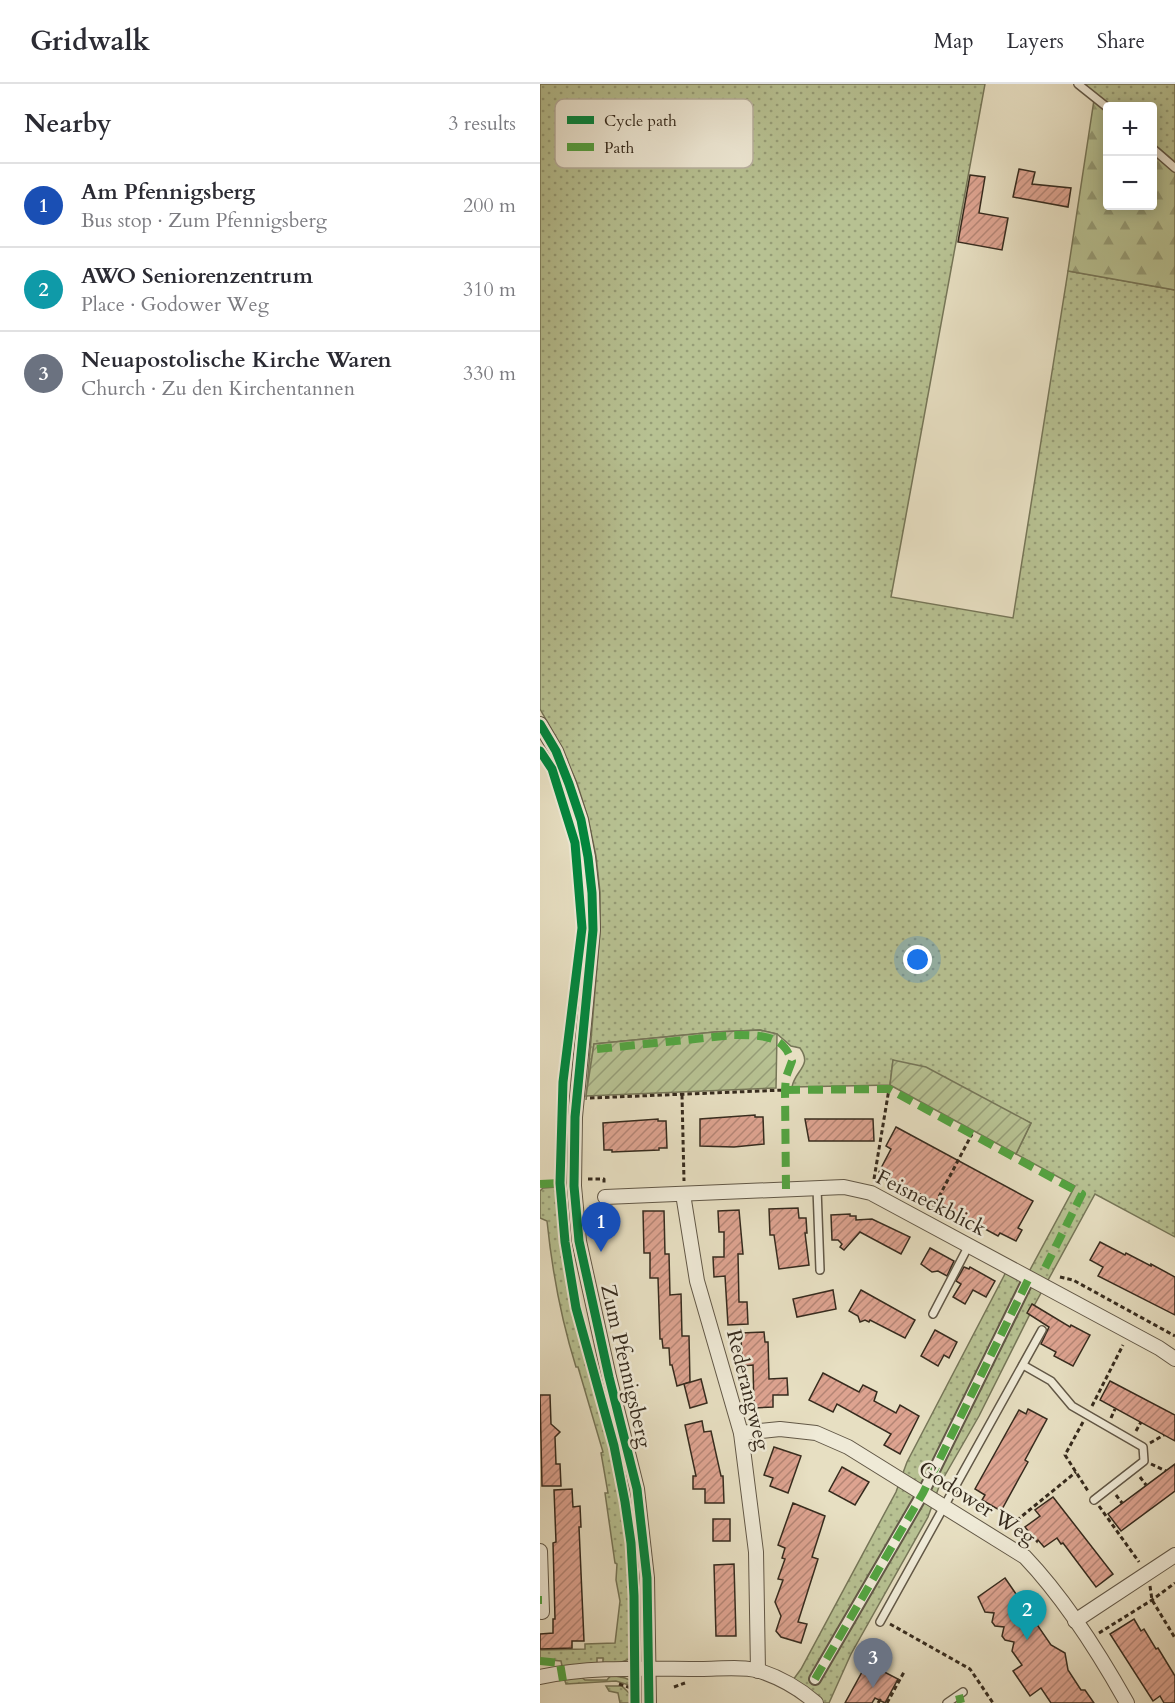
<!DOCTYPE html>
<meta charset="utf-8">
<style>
:root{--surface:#fff;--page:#f7f7f7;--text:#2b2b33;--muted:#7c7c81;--line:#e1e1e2;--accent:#8f2418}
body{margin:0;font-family:Cardo,serif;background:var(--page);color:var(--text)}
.controls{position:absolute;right:18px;top:18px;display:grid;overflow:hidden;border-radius:6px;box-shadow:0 3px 15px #0003}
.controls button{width:54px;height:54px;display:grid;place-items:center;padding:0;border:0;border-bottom:2px solid var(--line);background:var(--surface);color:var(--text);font:30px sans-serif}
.you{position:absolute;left:378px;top:876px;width:21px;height:21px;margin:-15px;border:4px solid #fff;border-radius:50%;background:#1a73e8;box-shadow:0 0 0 9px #1a73e833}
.badge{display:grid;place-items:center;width:39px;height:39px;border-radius:50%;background:var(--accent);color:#fff;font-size:20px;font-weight:700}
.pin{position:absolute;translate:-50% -50px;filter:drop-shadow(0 2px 3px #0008)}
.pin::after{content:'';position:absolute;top:32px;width:21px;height:18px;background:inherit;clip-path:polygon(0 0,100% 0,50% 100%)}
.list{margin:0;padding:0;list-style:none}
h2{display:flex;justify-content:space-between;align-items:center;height:78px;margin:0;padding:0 24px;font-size:26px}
h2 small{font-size:20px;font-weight:400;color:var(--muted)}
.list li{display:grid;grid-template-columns:39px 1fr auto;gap:18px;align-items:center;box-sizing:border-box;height:84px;padding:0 24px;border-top:2px solid var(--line)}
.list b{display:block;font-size:22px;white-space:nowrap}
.list p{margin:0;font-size:20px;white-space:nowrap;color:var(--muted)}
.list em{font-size:20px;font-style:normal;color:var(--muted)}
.map{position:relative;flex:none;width:635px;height:1619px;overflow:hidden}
header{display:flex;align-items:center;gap:36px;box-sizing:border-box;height:84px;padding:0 30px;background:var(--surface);border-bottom:2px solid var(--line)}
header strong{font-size:28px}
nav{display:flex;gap:33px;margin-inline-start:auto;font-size:21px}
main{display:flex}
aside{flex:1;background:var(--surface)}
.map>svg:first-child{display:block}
</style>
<header>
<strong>Gridwalk</strong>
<nav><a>Map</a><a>Layers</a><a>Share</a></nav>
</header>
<main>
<aside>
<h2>Nearby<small>3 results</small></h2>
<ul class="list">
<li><span class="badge" style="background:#1a4fb4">1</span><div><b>Am Pfennigsberg</b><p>Bus stop · Zum Pfennigsberg</p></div><em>200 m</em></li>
<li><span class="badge" style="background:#0f9aa8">2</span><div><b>AWO Seniorenzentrum</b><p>Place · Godower Weg</p></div><em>310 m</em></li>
<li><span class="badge" style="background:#6b7280">3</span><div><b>Neuapostolische Kirche Waren</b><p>Church · Zu den Kirchentannen</p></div><em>330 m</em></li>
</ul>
</aside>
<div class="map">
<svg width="635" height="1619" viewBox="0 0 635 1619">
<defs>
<pattern id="grass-dots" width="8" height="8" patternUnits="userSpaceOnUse" patternTransform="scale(1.5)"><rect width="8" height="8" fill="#b7c192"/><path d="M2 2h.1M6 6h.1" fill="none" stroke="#969d77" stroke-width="1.8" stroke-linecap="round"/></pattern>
<pattern id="forest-firs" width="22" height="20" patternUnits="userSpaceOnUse" patternTransform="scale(1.5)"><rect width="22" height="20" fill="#b7c192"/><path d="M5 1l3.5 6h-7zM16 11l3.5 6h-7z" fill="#969d77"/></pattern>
<pattern id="garden-furrows" width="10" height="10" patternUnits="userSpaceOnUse" patternTransform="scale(1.5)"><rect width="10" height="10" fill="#b7c192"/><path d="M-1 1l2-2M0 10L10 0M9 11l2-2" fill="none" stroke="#969d77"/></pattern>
<pattern id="building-hatch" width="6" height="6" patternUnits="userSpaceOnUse" patternTransform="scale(1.5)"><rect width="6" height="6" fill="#dda390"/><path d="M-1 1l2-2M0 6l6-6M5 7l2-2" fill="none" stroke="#b48575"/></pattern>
</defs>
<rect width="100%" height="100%" fill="#e7dfc2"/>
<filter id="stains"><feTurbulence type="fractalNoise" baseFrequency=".00333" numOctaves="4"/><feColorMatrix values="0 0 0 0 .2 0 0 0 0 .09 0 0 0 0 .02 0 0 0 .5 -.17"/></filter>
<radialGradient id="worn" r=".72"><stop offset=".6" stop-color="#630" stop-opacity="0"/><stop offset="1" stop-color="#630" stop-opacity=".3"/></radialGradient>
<!-- grass -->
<g fill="url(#grass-dots)" stroke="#767658" stroke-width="1.5">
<path d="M0 0H445L351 513 473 534 528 187 635 206V1153L555 1110 495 1220 439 1332 400 1400 388 1433 311 1570 289 1619H276L250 1600 261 1585 356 1408 367 1378 466 1188 484 1197 535 1102 476 1070 491 1039 353 976 350 1001 252 1003C255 986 273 982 260 964L251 962 237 950 220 946 175 948 54 960 46 1016 60 846V808L56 772 48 734 37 699 17 655 0 625Z"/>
<path d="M543 0H635V78L613 59 612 22H570Z"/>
<path d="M17 1103 27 1190 34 1224 71 1363 83 1419 88 1459 92 1514V1574L79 1579H63V1574H57V1579L22 1582 21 1577 0 1575V1566L45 1565V1560L75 1559 80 1517 76 1496 77 1480 75 1479 65 1409H68L61 1369 63 1368 38 1283H36C21 1235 12 1186 7 1137L0 1134V1107L3 1104Z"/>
<path d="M71 1591 85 1594 92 1597V1602L76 1597 26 1600 24 1594 40 1592 45 1596H67Z"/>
<path d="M66 1602H82L91 1611 92 1619H80L78 1609 69 1607Z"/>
</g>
<!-- forest -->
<path fill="url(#forest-firs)" stroke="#767658" stroke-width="1.5" d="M554 16 567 28 568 122H612L613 68 635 88V206L528 187Z"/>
<!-- garden -->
<g fill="url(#garden-furrows)" stroke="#767658" stroke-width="1.5">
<path d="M220 946 237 950 236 1004 46 1012 54 960 175 948Z"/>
<path d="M353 976 386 983 491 1039 476 1070 350 1001Z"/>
</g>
<!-- building -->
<g fill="url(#building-hatch)" stroke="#362b1e" stroke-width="1.5">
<path d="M479 85 495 88 492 100 531 104 528 123 473 113Z"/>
<path d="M430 91 445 93 439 129 468 134 462 166 418 158Z"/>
<path d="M215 1031V1033H223L224 1060 194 1063 160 1062V1035Z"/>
<path d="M118 1035V1037H126L127 1064H119V1066L72 1068V1066H64L63 1039Z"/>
<path d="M265 1035H333L334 1057H269Z"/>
<path d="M356 1043 493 1117 478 1144 482 1146 476 1157 460 1149 458 1152 339 1088 351 1065 346 1062Z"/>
<path d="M258 1124 259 1134H266L267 1149H265L269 1181 239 1185 234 1151H230L229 1125Z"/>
<path d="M199 1126 203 1170H198L199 1218H207L208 1240 188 1241 185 1192 174 1193 173 1173H184V1148H179L178 1127Z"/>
<path d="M103 1127H124L125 1170H129L130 1211 141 1210 142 1252H149L150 1298 137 1302 132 1281H130L129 1264H123L122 1255H120L118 1194H110V1169H104Z"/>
<path d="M310 1130V1132H316V1136L332 1135 370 1153 361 1170 320 1148 304 1166 300 1163 302 1160 298 1156H292L291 1131Z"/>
<path d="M560 1158 585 1171 586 1169 611 1182V1180L635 1193V1231L558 1192 563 1183 550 1176Z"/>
<path d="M390 1164 414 1177 407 1192 398 1187 392 1188 381 1180Z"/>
<path d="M424 1183 429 1185 430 1183 455 1197 446 1213 433 1206 425 1220 413 1213 421 1200 416 1197Z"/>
<path d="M293 1206 296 1225 257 1233 253 1215Z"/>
<path d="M321 1206 375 1236 365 1254 330 1236 329 1238 325 1236 320 1238 318 1232 309 1227Z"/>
<path d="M492 1220 530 1243 531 1241 550 1251 533 1282 514 1272 516 1268 501 1260 509 1243 487 1229Z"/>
<path d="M395 1246 417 1258 409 1274 404 1271 398 1282 381 1272Z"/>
<path d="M224 1248 225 1258H228L229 1295 247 1294 248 1311H233V1323L214 1324 213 1281 202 1282 201 1249Z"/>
<path d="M283 1289 319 1308 323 1301 337 1308 334 1317 356 1329 360 1321 379 1332 360 1370 344 1361 351 1350 297 1320 293 1328 269 1316Z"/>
<path d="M161 1295 167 1319 150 1324 144 1300Z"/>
<path d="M570 1297 635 1331V1357L560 1316Z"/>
<path d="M0 1311H10L11 1340 20 1348 15 1353 16 1380H20L21 1402H2Z"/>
<path d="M488 1325 507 1335 485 1376 488 1378 461 1427 442 1416 445 1411 435 1405 479 1326 486 1330Z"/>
<path d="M162 1337 164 1348 171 1347 181 1392H183L184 1419H165V1405H153V1392H156L145 1341Z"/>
<path d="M234 1363 261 1372 248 1409 230 1402 233 1394 224 1391Z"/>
<path d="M635 1380V1407L581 1447 568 1430Z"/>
<path d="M302 1383 329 1398 315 1421 289 1407Z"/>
<path d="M32 1405 33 1423 40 1422 41 1443H39L44 1557H32V1564L0 1565V1550L13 1549V1535H15L13 1459 16 1458 14 1406Z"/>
<path d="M513 1413 573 1490 556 1503 523 1459 521 1460 517 1454 504 1463 498 1456 497 1458 485 1443 500 1432 495 1426Z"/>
<path d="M253 1419 285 1432 272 1473 278 1475 258 1538 267 1540 261 1559 241 1553 236 1547 241 1532 235 1518 243 1496 238 1495 245 1475 242 1474 245 1464 238 1461Z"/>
<rect x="173" y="1435" width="17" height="22"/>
<path d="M194 1480 196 1552H176L174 1481Z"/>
<path d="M465 1494 511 1561 525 1569 528 1586 541 1606H545L554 1619H511L501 1604 490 1612 473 1587 482 1581 472 1567 474 1558 465 1556 462 1552 464 1543 455 1542 452 1538 454 1529 445 1528 438 1513Z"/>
<path d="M594 1535 601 1547 604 1545 616 1565 618 1564 635 1592V1619H624L620 1612 613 1617 570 1550Z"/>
<path d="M327 1579 358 1595 345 1619 335 1614 332 1619H305Z"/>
</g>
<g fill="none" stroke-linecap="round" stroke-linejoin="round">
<defs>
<g id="service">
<path d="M538 0 568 24"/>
<path d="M612 64 635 84"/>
<path d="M277 1104 280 1186"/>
<path d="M393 1230 429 1161"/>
<path d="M483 1281 511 1297 532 1322 603 1363 604 1377 554 1416"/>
<path d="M340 1538 502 1246"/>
<path d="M407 1619 423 1608"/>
</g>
<path id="pedestrian" d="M275 1595 383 1409 489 1194"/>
<g id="minor">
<path d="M0 640 16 667 29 700 41 736 48 773 52 809 53 846 35 1033 34 1102 39 1157 69 1293 97 1405 107 1494 109 1619"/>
<path d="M143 1110 157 1197 201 1349 216 1468 218 1587"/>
<path d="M65 1113 304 1103 331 1109 619 1264 635 1275"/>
<path d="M201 1349 240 1345 276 1349 308 1363 485 1473C524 1514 559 1569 587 1619"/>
<path d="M0 1467 2 1528"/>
<path d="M535 1537 635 1471"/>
<path d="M0 1593C50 1582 109 1585 161 1585 179 1585 203 1582 220 1587 241 1594 260 1605 276 1619"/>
</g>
</defs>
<!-- service casing -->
<use href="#service" stroke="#625847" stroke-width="10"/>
<!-- pedestrian casing -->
<use href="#pedestrian" stroke="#625847" stroke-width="14"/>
<!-- minor casing -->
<use href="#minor" stroke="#625847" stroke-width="16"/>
<!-- path -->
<g stroke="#362b1e" stroke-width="3" stroke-dasharray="4.5 3" stroke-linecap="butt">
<path d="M142 1011 144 1097"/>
<path d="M50 1014 245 1006"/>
<path d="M48 1095H64V1099"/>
<path d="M334 1095 349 1005"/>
<path d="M392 1126 432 1050"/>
<path d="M520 1193 533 1196 635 1252"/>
<path d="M552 1322 583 1261"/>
<path d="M571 1334 575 1325"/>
<path d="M543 1338 525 1371 548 1407"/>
<path d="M596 1347 601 1338"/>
<path d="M610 1359 624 1351"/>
<path d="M611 1380 626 1387"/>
<path d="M600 1393 606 1401"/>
<path d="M576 1411 582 1419"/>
<path d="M559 1422 599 1478"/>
<path d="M465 1446 536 1388"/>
<path d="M610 1502 612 1516 635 1554"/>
<path d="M350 1540 430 1585 453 1619"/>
<path d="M559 1549 612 1516 635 1499"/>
<path d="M79 1600 94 1605"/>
<path d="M134 1603 145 1599"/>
<path d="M338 1619 340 1616 343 1619"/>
<path d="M347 1619 364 1588"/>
</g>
<!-- service -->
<use href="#service" stroke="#efead7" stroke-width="7"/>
<!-- pedestrian -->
<use href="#pedestrian" stroke="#efead7" stroke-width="10"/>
<!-- minor -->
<use href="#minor" stroke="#efead7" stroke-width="14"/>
<!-- quiet -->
<g stroke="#53a441" stroke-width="8" stroke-dasharray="15 8" stroke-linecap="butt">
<path d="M57 965 194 951C209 951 235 950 245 964 248 967 250 973 252 977L246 993 245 1006 246 1105"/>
<path d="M245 1006 349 1005 542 1110 504 1186"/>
<path d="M0 1100 20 1099"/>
<path d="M0 1516H2"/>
<path d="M0 1577 20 1579 24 1603"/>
<path d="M275 1595 383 1409 489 1194"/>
<path d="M419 1611 421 1619"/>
</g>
<defs>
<g id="cycleway">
<path d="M0 640 16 667 29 700 41 736 48 773 52 809 53 846 35 1033 34 1102 39 1157 69 1293 97 1405 107 1494 109 1619"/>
<path d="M0 667 12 685 35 759 42 844 23 998 20 1099 25 1158 36 1224 74 1362 85 1418 91 1459 94 1512 95 1619"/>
</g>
</defs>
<!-- cycleway casing -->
<use href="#cycleway" stroke="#efead7" stroke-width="13"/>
<!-- cycleway -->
<use href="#cycleway" stroke="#00873e" stroke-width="9"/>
</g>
<g text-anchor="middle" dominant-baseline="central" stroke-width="5" stroke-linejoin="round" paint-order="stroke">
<!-- street labels -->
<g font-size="21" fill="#362b1e" stroke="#efead7">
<text transform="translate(391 1119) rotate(27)">Feisneckblick</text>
<text transform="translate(86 1282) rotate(77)">Zum Pfennigsberg</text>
<text transform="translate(208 1306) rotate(76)">Rederangweg</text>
<text transform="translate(437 1419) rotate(33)">Godower Weg</text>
</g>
</g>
<!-- legend -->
<rect x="15" y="15" width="198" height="69" rx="9" fill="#efead7" stroke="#b8b1a0" stroke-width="1.5"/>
<rect x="27" y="32" width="27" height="8" fill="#00873e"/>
<rect x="27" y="59" width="27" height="8" fill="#53a441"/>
<g font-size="16" fill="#362b1e">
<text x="64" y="42">Cycle path</text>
<text x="64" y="69">Path</text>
</g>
<rect width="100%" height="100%" filter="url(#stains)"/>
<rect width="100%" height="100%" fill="url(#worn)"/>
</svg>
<div class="controls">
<button>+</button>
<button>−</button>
</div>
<div class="you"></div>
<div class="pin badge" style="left:61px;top:1168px;background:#1a4fb4">1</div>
<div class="pin badge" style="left:487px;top:1556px;background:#0f9aa8">2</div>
<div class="pin badge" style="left:333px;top:1604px;background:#6b7280">3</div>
</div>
</main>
